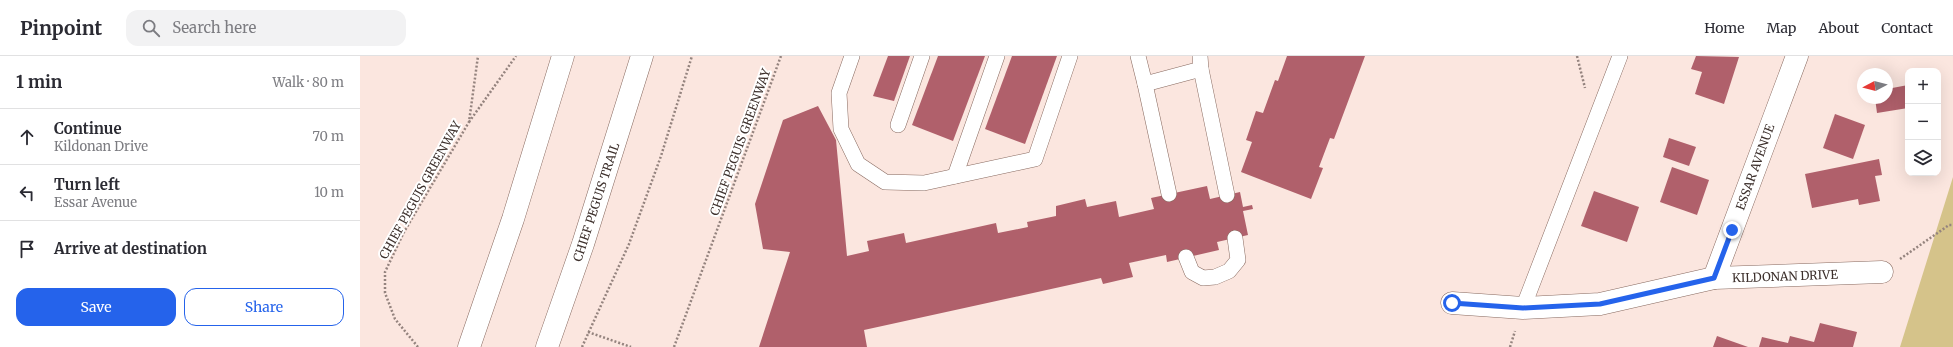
<!DOCTYPE html>
<meta charset="utf-8">
<style>
:root{--surface:#fff;--page:#f2f2f3;--text:#2b2b33;--muted:#7c7c81;--line:#e1e1e2;--accent:#2563eb}
body{margin:0;font-family:Merriweather,serif;background:var(--page);color:var(--text)}
.controls{position:absolute;right:12px;top:12px;display:grid;overflow:hidden;border-radius:8px;box-shadow:0 4px 16px #0002}
.controls button{width:36px;height:36px;display:grid;place-items:center;padding:0;border:0;border-bottom:1px solid var(--line);background:var(--surface);color:var(--text);font:20px sans-serif}
.compass{position:absolute;left:1497px;top:12px;width:36px;height:36px;border-radius:50%;background:var(--surface);box-shadow:0 4px 16px #0002;rotate:263deg}
.stop{position:absolute;width:12px;height:12px;margin:-9px;border:3px solid #2563eb;border-radius:50%;background:#fff}
.stop.end{background:#2563eb;border-color:#fff;box-shadow:0 1px 4px #0008}
.list{margin:0;padding:0;list-style:none}
h2{display:flex;justify-content:space-between;align-items:center;height:52px;margin:0;padding:0 16px;font-size:17px}
h2 small{font-size:13px;font-weight:400;color:var(--muted)}
.list li{display:grid;grid-template-columns:26px 1fr auto;gap:12px;align-items:center;box-sizing:border-box;height:56px;padding:0 16px;border-top:1px solid var(--line)}
.list b{display:block;font-size:15px;white-space:nowrap}
.list p{margin:0;font-size:13px;white-space:nowrap;color:var(--muted)}
.list em{font-size:13px;font-style:normal;color:var(--muted)}
.actions{display:flex;gap:8px;padding:12px 16px}
.actions a{flex:1;padding:9px 0;border:1px solid var(--accent);border-radius:12px;text-align:center;font-size:14px;color:var(--accent)}
.actions .main{background:var(--accent);color:#fff}
.icon{flex:none;width:22px;height:22px;fill:none;stroke:currentColor;stroke-width:2;stroke-linecap:round;stroke-linejoin:round}
.map{position:relative;flex:none;width:1593px;height:291px;overflow:hidden}
header{display:flex;align-items:center;gap:24px;box-sizing:border-box;height:56px;padding:0 20px;background:var(--surface);border-bottom:1px solid var(--line)}
header strong{font-size:19px}
nav{display:flex;gap:22px;margin-inline-start:auto;font-size:14px}
.search{width:280px;height:36px;background:var(--page);display:flex;align-items:center;gap:10px;box-sizing:border-box;padding:0 14px;border-radius:12px;color:var(--muted);font-size:15px}
main{display:flex}
aside{flex:1;background:var(--surface)}
.map>svg:first-child{display:block}
</style>
<header>
<strong>Pinpoint</strong>
<div class="search"><svg class="icon" aria-label="search" viewBox="0 0 24 24"><circle cx="10" cy="10" r="6"/><path d="M15 15l6 6"/></svg>Search here</div>
<nav><a>Home</a><a>Map</a><a>About</a><a>Contact</a></nav>
</header>
<main>
<aside>
<h2>1 min<small>Walk · 80 m</small></h2>
<ul class="list">
<li><svg class="icon" aria-label="ahead" viewBox="0 0 24 24"><path d="M12 20V5M6 11l6-6 6 6"/></svg><div><b>Continue</b><p>Kildonan Drive</p></div><em>70 m</em></li>
<li><svg class="icon" aria-label="left" viewBox="0 0 24 24"><path d="M17 20v-9H6M10 6l-5 5 5 5"/></svg><div><b>Turn left</b><p>Essar Avenue</p></div><em>10 m</em></li>
<li><svg class="icon" aria-label="arrive" viewBox="0 0 24 24"><path d="M6 21V4h12l-3 4 3 4H6"/></svg><div><b>Arrive at destination</b></div></li>
</ul>
<div class="actions"><a class="main">Save</a><a>Share</a></div>
</aside>
<div class="map">
<svg width="1593" height="291" viewBox="0 0 1593 291">
<rect width="100%" height="100%" fill="#fbe6df"/>
<!-- green -->
<path fill="#d5c38a" d="M1593 121V291H1540Z"/>
<!-- building -->
<g fill="#b0606b">
<path d="M528 0H550L534 45 513 40Z"/>
<path d="M578 0H625L593 85 552 69Z"/>
<path d="M652 0H697L665 88 625 73Z"/>
<path d="M927 0H1005L974 83 970 82 959 111 963 112 951 143 881 116 892 86 886 84 896 55 903 57 915 24 918 25Z"/>
<path d="M1336 0 1379 1 1364 48 1335 38 1342 16 1331 13Z"/>
<path d="M1548 29V52L1517 57 1515 42H1527V33Z"/>
<path d="M458 50 476 84 487 200 509 195 507 185 544 177 546 187 636 167 638 177 668 171 667 166 696 160V150L725 143 727 151 756 145 759 161 794 153 791 142 847 130 850 143 880 136 883 151 892 149 893 153 883 155 888 179 857 186 859 194 807 206 806 199 769 207 773 221 743 228 741 222 504 274 507 291H399L430 196 403 193 395 148 423 64Z"/>
<path d="M1475 58 1505 69 1493 103 1463 92Z"/>
<path d="M1309 82 1336 91 1329 110 1303 101Z"/>
<path d="M1519 103 1522 119 1515 120 1520 145 1499 149 1498 143 1452 152 1445 118Z"/>
<path d="M1312 111 1349 124 1337 159 1300 146Z"/>
<path d="M1234 135 1279 151 1267 186 1221 170Z"/>
<path d="M1460 267 1497 276 1493 291H1399L1402 281 1428 287 1430 280 1454 286Z"/>
<path d="M1357 280 1388 291H1353Z"/>
</g>
<g fill="none" stroke-linecap="round" stroke-linejoin="round">
<defs>
<g id="service">
<path d="M492 0 479 37 481 73 498 108 525 126 564 127 675 103 710 0"/>
<path d="M778 0 785 28 841 13 840 0"/>
<path d="M841 13 867 139"/>
<path d="M785 28 809 138"/>
<path d="M538 69 562 0"/>
<path d="M595 120 637 0"/>
<path d="M826 201 832 216 843 222 855 221 869 215 878 204 875 182"/>
<path d="M1163 252 1260 0"/>
</g>
<g id="minor">
<path d="M1354 222 1437 0"/>
<path d="M1092 247 1163 252 1240 248 1354 222 1522 216"/>
</g>
<g id="primary">
<path d="M109 291 153 163 203 0"/>
<path d="M187 291 223 188 282 0"/>
</g>
</defs>
<!-- service casing -->
<use href="#service" stroke="#886a60" stroke-width="16"/>
<!-- minor casing -->
<use href="#minor" stroke="#886a60" stroke-width="23"/>
<!-- primary casing -->
<use href="#primary" stroke="#886a60" stroke-width="23"/>
<!-- path -->
<g stroke="#94837e" stroke-width="2.5" stroke-dasharray="2 2" stroke-linecap="butt">
<path d="M1217 0 1225 32"/>
<path d="M109 66 156 0"/>
<path d="M1540 203 1589 169H1593"/>
<path d="M228 276 271 291"/>
<path d="M58 291 35 263 25 237V216L44 176 109 66 118 0"/>
<path d="M222 291 269 188 301 100 332 0"/>
<path d="M314 291 421 0"/>
<path d="M1150 291 1155 275"/>
</g>
<!-- service -->
<use href="#service" stroke="#fff" stroke-width="15"/>
<!-- minor -->
<use href="#minor" stroke="#fff" stroke-width="22"/>
<!-- primary -->
<use href="#primary" stroke="#fff" stroke-width="22"/>
</g>
<g fill="none" stroke-linecap="round" stroke-linejoin="round">
<!-- route -->
<path stroke="#2563eb" stroke-width="5" d="M1092 247 1163 252 1240 248 1354 222 1372 174"/>
</g>
<g text-anchor="middle" dominant-baseline="central" stroke-width="4" stroke-linejoin="round" paint-order="stroke">
<!-- street labels -->
<g font-size="12" fill="#3d302c" stroke="#fff">
<text transform="translate(380 86) rotate(-70)">CHIEF PEGUIS GREENWAY</text>
<text transform="translate(1395 111) rotate(-70)">ESSAR AVENUE</text>
<text transform="translate(60 134) rotate(-61)">CHIEF PEGUIS GREENWAY</text>
<text transform="translate(236 146) rotate(-72)">CHIEF PEGUIS TRAIL</text>
<text transform="translate(1425 220) rotate(-2)">KILDONAN DRIVE</text>
</g>
</g>
</svg>
<div class="controls">
<button>+</button>
<button>−</button>
<button><svg class="icon" aria-label="layers" viewBox="0 0 24 24"><path d="M12 4l9 5-9 5-9-5zM3 14l9 5 9-5"/></svg></button>
</div>
<svg class="compass" viewBox="-18 -18 36 36"><path d="M0-13l5 13h-10z" fill="#e53935"/><path d="M0 13l5-13h-10z" fill="#7c7c81"/></svg>
<div class="stop" style="left:1092px;top:247px"></div>
<div class="stop end" style="left:1372px;top:174px"></div>
</div>
</main>
